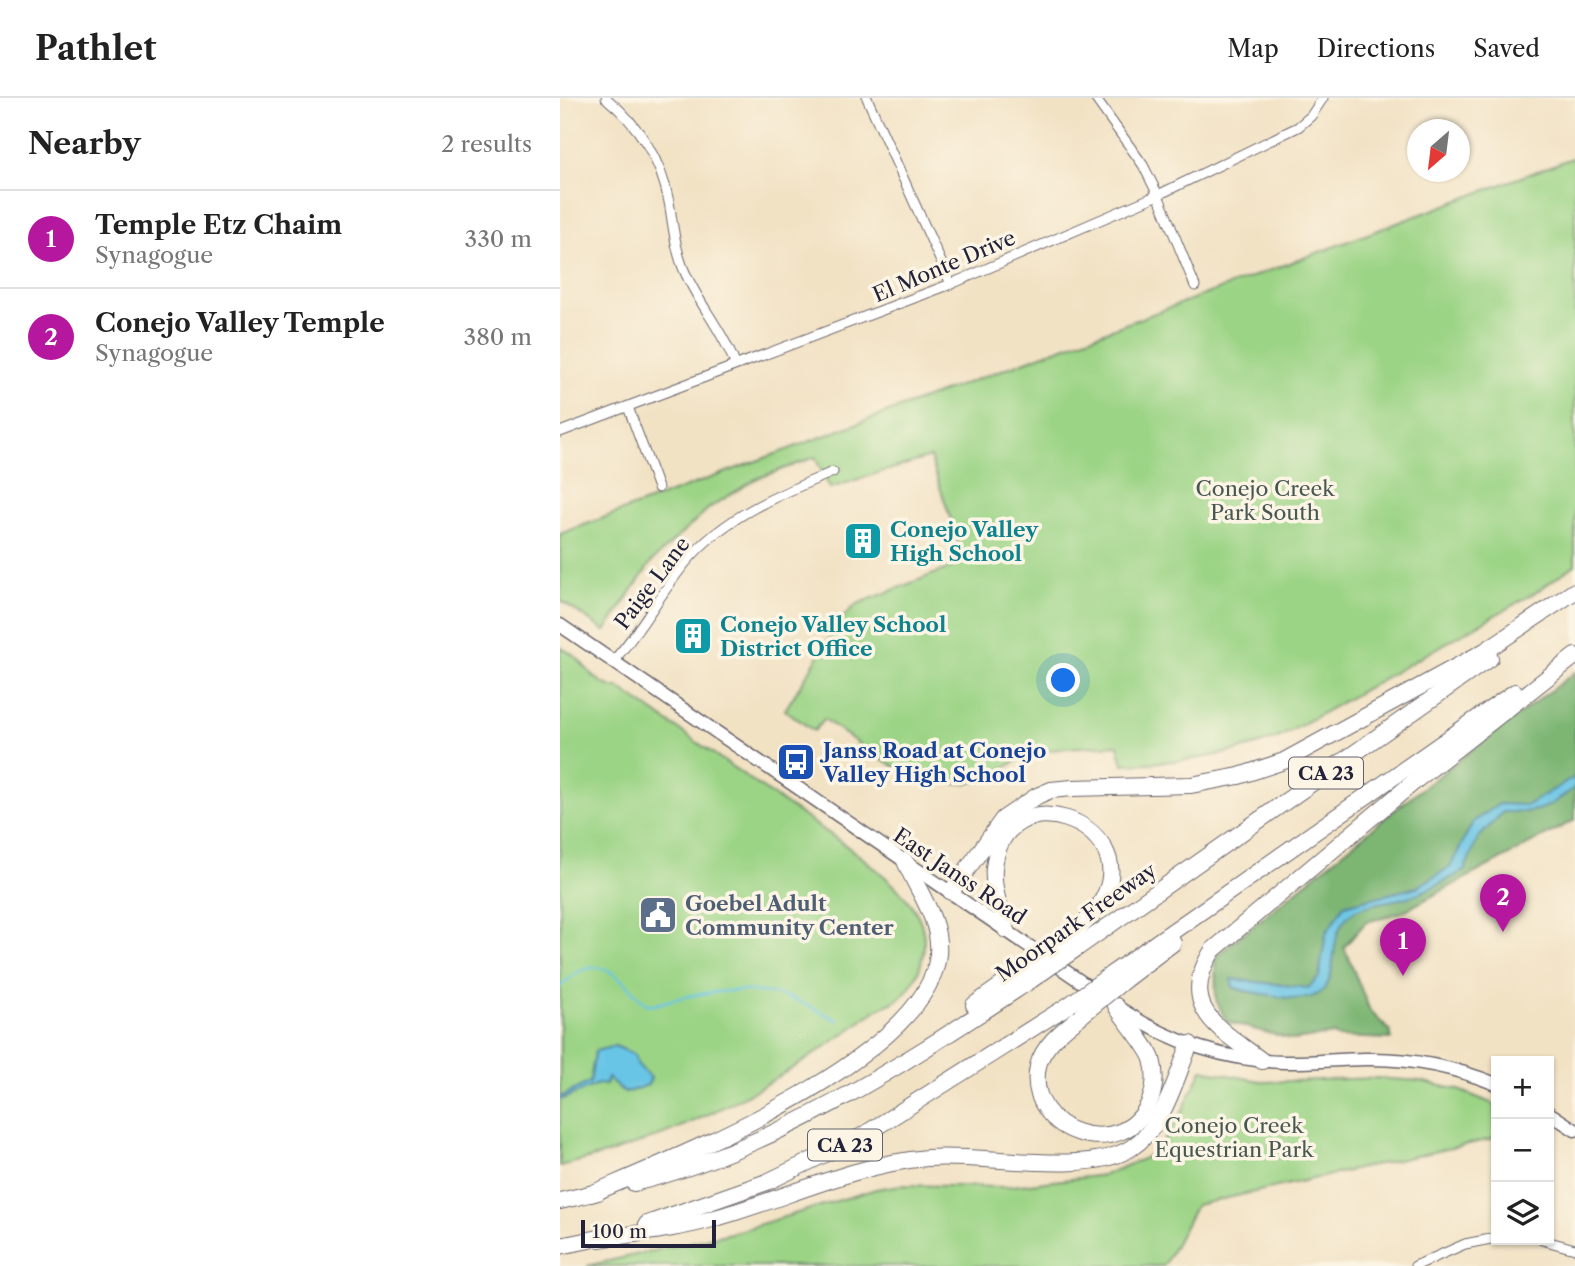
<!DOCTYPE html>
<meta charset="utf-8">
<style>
:root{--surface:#fff;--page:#f2f2f2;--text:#222;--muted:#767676;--line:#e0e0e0;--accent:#b5179e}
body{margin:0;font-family:"Libre Caslon Text",serif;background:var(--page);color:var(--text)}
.controls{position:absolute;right:21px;bottom:21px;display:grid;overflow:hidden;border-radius:0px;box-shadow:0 2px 5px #0004}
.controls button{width:63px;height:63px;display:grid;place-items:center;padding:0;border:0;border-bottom:2px solid var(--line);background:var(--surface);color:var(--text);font:35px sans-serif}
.compass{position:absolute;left:847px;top:21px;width:63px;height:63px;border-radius:50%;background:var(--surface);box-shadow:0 2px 5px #0004;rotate:208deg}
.scale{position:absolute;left:21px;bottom:18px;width:135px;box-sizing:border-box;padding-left:7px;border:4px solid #22223b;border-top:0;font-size:19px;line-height:24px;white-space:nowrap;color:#22223b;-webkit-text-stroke:5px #fcf5e5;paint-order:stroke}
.you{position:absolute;left:504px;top:583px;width:24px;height:24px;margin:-18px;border:5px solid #fff;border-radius:50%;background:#1a73e8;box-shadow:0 0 0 10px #1a73e833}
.badge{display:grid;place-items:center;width:46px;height:46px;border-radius:50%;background:var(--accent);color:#fff;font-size:23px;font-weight:700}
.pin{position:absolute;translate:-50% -58px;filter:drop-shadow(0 2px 4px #0008)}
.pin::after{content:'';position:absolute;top:37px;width:24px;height:21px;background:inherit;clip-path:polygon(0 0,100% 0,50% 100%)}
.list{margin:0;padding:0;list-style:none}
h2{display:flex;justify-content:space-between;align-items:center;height:91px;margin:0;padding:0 28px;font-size:30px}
h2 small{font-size:23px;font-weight:400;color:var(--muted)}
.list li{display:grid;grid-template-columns:46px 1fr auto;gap:21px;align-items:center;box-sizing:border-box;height:98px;padding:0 28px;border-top:2px solid var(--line)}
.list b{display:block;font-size:26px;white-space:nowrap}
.list p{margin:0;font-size:23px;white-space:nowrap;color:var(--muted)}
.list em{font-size:23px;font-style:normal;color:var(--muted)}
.icon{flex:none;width:38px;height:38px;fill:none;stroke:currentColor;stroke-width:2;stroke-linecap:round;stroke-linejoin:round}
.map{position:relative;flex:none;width:1015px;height:1168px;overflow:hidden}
header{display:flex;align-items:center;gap:42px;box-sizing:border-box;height:98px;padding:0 35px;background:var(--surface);border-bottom:2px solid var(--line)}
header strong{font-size:33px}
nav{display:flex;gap:38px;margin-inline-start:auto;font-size:24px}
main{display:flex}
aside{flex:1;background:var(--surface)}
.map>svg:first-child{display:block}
</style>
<header>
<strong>Pathlet</strong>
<nav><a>Map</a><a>Directions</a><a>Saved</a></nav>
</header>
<main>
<aside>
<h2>Nearby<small>2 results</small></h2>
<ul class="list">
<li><span class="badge">1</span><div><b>Temple Etz Chaim</b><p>Synagogue</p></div><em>330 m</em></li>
<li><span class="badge">2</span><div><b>Conejo Valley Temple</b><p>Synagogue</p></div><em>380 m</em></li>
</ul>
</aside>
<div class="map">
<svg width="1015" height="1168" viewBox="0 0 1015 1168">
<rect width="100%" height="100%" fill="#fcf5e5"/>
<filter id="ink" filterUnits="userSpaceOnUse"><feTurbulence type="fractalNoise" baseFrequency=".0143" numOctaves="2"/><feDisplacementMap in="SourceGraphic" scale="14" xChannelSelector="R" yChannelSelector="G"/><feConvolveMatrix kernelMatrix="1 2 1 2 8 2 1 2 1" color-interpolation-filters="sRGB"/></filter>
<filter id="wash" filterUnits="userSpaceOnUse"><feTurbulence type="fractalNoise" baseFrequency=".00686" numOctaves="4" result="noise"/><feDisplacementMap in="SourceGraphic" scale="28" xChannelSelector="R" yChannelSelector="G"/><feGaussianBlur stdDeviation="1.57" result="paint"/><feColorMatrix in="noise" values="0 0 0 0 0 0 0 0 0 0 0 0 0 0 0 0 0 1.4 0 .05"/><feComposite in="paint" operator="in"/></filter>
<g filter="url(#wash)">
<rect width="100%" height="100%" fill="#f2e2c4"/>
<!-- green -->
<g fill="#9cd486" stroke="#5f7b60" stroke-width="2">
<path d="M1015 59V467L976 494 722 638C665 660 623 664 563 666L558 647C527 649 497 648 467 658 450 664 436 678 419 683 359 698 309 652 264 621L254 633 225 612 283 519 297 506 405 464 370 359 270 390 255 359 196 381 149 410 92 463 45 533 0 502V436Z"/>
<path d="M0 549C6 553 15 557 19 562 29 574 41 589 59 590 111 626 163 662 215 699 254 726 341 779 359 820 369 842 363 872 349 890 337 907 325 905 311 916 219 986 114 1043 0 1068Z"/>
<path d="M642 972 705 984 817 980 860 983 899 992 936 1007V1040L636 1107 604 1168H27L175 1134 316 1091 341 1087 444 1089 544 1077 585 1060 600 1048 620 1018Z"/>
</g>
<!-- forest -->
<path fill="#7db673" stroke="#506c57" stroke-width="2" d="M1015 574V722L842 814 806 824 784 849 810 913 830 933 832 941 777 939 774 936 734 942 667 924 656 902 655 859 852 698Z"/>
<!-- water -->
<g fill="#68c5e6" stroke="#457490" stroke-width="2">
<path d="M1015 679V689C987 712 978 715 943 714L918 740 904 773C887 782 870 792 851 798 834 804 809 804 794 813 753 839 802 916 715 898 702 895 685 895 673 889L671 881 748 890 759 879 766 835 784 807 857 789 890 769 913 724 939 706 967 707Z"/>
<path d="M55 948 74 956 78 967 91 980 88 987 65 995 48 980 46 987 38 986 0 1002V999L30 984 35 953Z"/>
</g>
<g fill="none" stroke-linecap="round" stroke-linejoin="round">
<!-- stream -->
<path stroke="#68c5e6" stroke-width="2.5" d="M0 889C20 868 39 861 63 883 72 890 77 900 87 906L94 907C136 894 180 887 223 898 242 903 260 914 278 922"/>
</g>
</g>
<g filter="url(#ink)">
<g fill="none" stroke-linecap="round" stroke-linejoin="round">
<defs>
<g id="minor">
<path d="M46 0C79 27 101 62 109 104 113 125 114 146 122 167 135 202 162 230 175 266"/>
<path d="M307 0 391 186"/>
<path d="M535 0 583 67 598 97 635 188"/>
<path d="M68 309 98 390"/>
<path d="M0 334 391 186 598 97 738 29 751 18 763 0"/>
<path d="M53 563C81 533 100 495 127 463 165 418 220 396 273 374"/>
<path d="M982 1142 1015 1151"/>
<path d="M855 1168 905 1146 936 1140"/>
</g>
<g id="secondary">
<path d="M0 527 536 894"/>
<path d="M562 912C610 944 667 963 724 964 751 965 778 961 805 961 851 960 894 969 936 986"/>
<path d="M989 1015 1015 1032"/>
</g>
<g id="motorway">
<path d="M391 794 443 721 477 698 491 692 512 690 631 687 679 678 724 663 925 553 1015 493"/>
<path d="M446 832C441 812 432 791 434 770 443 675 581 724 544 799 536 817 519 829 505 842"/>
<path d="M517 850 930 560"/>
<path d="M553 875 955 594"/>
<path d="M563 883 613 845"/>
<path d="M414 907 460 874"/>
<path d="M523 916C506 930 483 946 478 968 464 1035 564 1067 590 1003 595 990 596 975 592 961 587 947 566 924 556 908"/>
<path d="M702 963C662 932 615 910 653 852L855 683 1015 558"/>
<path d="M74 1085C221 1049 346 964 471 882"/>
<path d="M31 1096C117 1059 369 960 378 856 381 821 357 793 345 763"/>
<path d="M0 1103 38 1094"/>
<path d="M87 1126 207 1084 302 1038 509 907"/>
<path d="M39 1141C79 1135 120 1131 159 1119 226 1100 296 1066 367 1060 422 1055 526 1079 571 1050 605 1028 615 981 630 946"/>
<path d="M0 1148 49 1138"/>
</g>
</defs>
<!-- minor casing -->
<use href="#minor" stroke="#6b656b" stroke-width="11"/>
<!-- secondary casing -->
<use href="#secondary" stroke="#6b656b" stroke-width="15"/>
<!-- motorway casing -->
<use href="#motorway" stroke="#6b656b" stroke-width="18"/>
<!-- minor -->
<use href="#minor" stroke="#fff" stroke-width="9"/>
<!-- secondary -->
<use href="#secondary" stroke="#fff" stroke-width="12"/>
<!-- motorway -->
<use href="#motorway" stroke="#fff" stroke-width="16"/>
<defs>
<g id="motorway-bridge">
<path d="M460 874 505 842"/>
<path d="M471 882 517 850"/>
<path d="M509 907 553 875"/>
<path d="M523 916 563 883"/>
</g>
</defs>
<!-- motorway-bridge casing -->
<use href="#motorway-bridge" stroke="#6b656b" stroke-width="18" stroke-linecap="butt"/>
<!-- motorway-bridge -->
<use href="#motorway-bridge" stroke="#fff" stroke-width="16"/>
</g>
</g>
<!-- icons -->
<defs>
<symbol id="building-square" viewBox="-11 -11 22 22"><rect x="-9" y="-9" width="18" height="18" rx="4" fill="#0f9aa8" stroke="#fcf5e5"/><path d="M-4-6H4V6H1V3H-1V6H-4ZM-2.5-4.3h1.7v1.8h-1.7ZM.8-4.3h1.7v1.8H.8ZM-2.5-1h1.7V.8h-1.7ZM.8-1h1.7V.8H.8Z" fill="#fff"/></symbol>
<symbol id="bus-square" viewBox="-11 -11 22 22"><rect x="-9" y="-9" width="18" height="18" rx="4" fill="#1a4fb4" stroke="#fcf5e5"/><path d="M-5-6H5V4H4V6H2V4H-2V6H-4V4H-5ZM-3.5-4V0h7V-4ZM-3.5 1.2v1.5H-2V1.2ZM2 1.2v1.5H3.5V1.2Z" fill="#fff"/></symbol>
<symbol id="civic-square" viewBox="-11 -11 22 22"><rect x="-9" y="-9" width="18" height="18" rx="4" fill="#5c6f8a" stroke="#fcf5e5"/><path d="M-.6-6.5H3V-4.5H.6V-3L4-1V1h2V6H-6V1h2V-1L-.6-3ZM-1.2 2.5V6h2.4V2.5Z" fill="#fff"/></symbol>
</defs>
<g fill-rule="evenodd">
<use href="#building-square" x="281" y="421" width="44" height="44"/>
<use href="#building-square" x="111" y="516" width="44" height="44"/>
<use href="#bus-square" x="214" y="642" width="44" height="44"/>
<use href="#civic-square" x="76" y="795" width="44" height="44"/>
</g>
<g text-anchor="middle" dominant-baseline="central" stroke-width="7" stroke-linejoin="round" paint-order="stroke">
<!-- shield labels -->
<g fill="#fcf5e5" stroke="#63616e" stroke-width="2">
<rect x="729" y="659.5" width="74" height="31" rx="5"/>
<rect x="248" y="1031.5" width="74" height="31" rx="5"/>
</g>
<g font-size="19" font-weight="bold" fill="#22223b">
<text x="766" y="675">CA 23</text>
<text x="285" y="1047">CA 23</text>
</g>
<!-- street labels -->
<g font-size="21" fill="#22223b" stroke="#fcf5e5">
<text transform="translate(384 168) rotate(-23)">El Monte Drive</text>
<text transform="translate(92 485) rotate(-53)">Paige Lane</text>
<text transform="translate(400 778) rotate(34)">East Janss Road</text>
<text transform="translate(516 824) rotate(-35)">Moorpark Freeway</text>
</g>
<!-- park labels -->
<g font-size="21" fill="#475752" stroke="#fcf5e5">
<text x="705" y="390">Conejo Creek<tspan x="705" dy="24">Park South</tspan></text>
<text x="674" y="1027">Conejo Creek<tspan x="674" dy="24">Equestrian Park</tspan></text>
</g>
<!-- culture labels -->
<g font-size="21" font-weight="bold" fill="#0d838f" stroke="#fcf5e5" text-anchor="start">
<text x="330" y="431">Conejo Valley<tspan x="330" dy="24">High School</tspan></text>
<text x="160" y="526">Conejo Valley School<tspan x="160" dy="24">District Office</tspan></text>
</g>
<!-- transit labels -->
<g font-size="21" font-weight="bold" fill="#164399" stroke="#fcf5e5" text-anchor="start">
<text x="263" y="652">Janss Road at Conejo<tspan x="263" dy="24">Valley High School</tspan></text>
</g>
<!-- service labels -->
<g font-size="21" font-weight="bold" fill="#4e5e75" stroke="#fcf5e5" text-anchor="start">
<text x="125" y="805">Goebel Adult<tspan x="125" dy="24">Community Center</tspan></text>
</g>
</g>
</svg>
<div class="controls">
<button>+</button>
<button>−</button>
<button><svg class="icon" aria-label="layers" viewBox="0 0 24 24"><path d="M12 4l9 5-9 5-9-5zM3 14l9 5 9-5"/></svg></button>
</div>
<svg class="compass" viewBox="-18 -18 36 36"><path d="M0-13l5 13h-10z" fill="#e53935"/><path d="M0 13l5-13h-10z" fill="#767676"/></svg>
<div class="scale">100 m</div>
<div class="you"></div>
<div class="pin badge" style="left:843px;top:878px">1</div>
<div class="pin badge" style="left:943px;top:834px">2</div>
</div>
</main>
